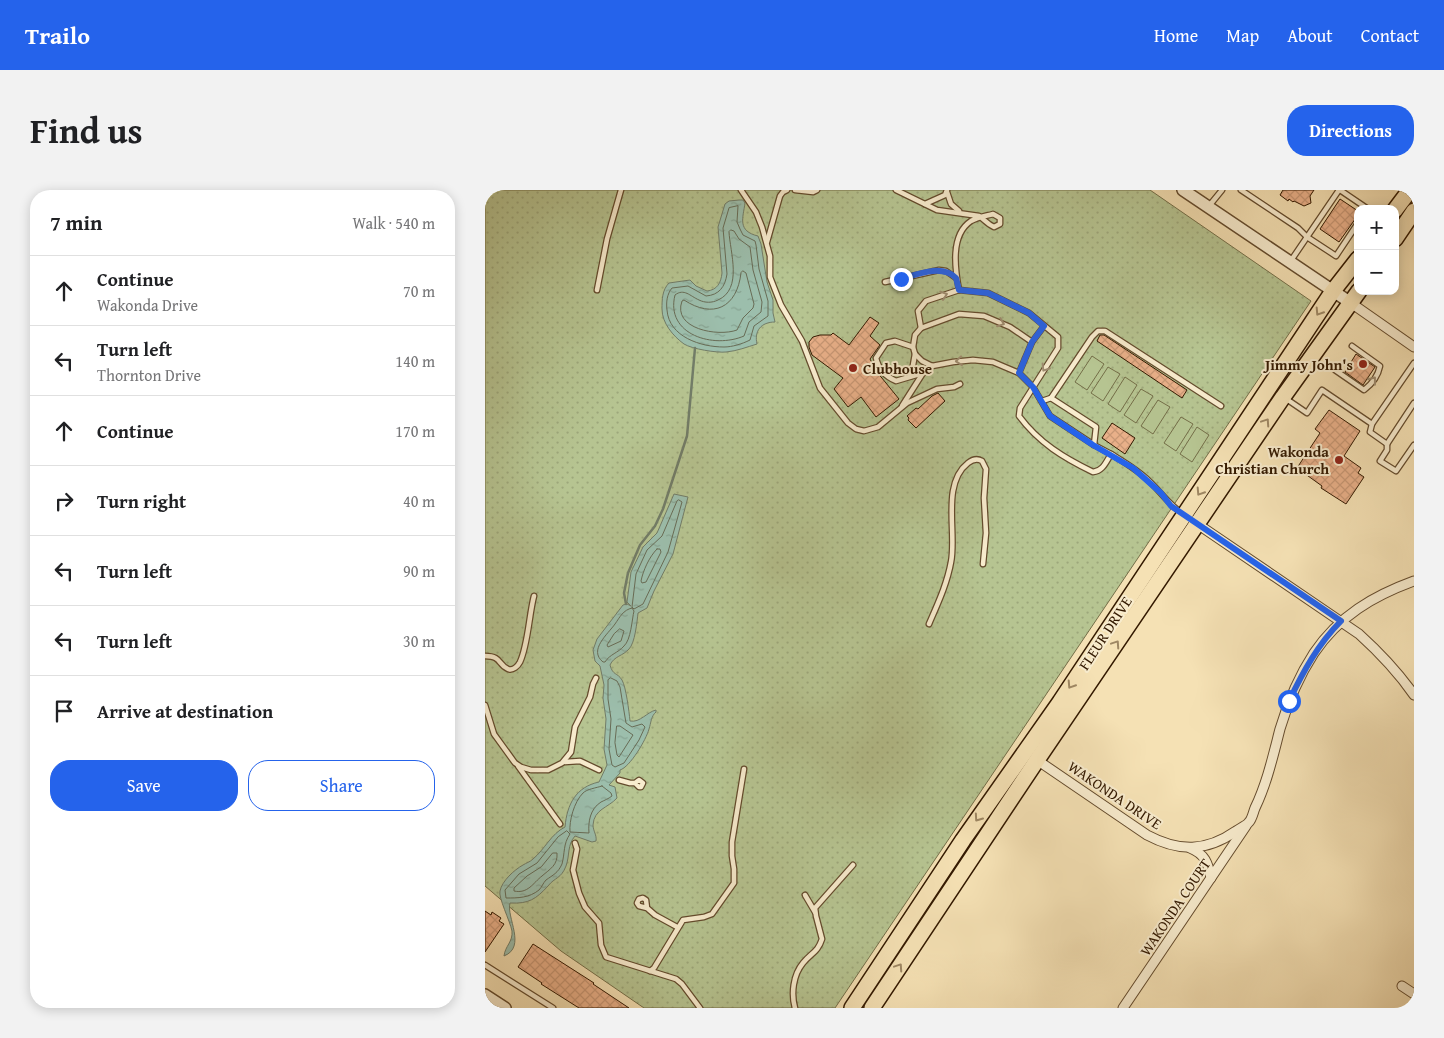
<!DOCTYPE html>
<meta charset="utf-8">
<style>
:root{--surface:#fff;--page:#f2f2f2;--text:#202124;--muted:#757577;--line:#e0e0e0;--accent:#2563eb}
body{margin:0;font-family:"Gentium Book Plus",serif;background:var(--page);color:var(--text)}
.controls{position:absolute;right:15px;top:15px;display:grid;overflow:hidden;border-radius:10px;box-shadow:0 2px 12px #0003}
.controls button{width:45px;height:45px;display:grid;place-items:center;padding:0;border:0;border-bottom:1px solid var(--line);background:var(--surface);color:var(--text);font:25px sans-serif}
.stop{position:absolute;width:15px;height:15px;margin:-11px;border:4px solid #2563eb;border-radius:50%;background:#fff}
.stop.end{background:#2563eb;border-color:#fff;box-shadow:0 1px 5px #0008}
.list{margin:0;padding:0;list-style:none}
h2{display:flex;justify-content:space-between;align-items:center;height:65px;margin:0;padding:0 20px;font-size:21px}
h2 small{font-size:16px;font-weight:400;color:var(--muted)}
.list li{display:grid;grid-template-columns:32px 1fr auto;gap:15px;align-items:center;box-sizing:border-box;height:70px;padding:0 20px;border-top:1px solid var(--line)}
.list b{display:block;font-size:19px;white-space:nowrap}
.list p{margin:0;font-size:16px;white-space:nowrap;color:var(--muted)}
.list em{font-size:16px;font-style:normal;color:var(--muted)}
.actions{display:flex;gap:10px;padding:15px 20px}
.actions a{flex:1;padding:11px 0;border:1px solid var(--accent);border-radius:20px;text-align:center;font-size:18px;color:var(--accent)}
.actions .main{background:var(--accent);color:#fff}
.icon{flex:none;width:28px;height:28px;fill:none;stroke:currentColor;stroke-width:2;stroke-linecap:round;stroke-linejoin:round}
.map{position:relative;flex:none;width:929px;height:818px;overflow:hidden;border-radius:20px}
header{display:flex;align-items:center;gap:30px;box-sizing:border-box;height:70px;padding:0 25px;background:var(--accent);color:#fff}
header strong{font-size:24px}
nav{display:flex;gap:28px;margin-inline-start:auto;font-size:18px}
.intro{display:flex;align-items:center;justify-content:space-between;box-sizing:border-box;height:120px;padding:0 30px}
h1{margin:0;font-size:35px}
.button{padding:12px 22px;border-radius:20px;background:var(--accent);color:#fff;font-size:18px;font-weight:700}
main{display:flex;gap:30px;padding:0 30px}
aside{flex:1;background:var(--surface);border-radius:20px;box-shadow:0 2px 12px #0003}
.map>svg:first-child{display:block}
</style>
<header>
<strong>Trailo</strong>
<nav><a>Home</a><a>Map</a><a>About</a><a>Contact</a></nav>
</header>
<div class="intro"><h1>Find us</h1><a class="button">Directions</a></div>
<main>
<aside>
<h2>7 min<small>Walk · 540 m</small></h2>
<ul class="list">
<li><svg class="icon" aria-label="ahead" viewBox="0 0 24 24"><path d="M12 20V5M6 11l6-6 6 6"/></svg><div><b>Continue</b><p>Wakonda Drive</p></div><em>70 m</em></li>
<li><svg class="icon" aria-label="left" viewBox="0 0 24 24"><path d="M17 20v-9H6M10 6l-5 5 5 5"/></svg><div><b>Turn left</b><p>Thornton Drive</p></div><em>140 m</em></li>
<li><svg class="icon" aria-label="ahead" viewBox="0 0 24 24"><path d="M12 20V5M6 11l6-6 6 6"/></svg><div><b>Continue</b></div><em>170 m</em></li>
<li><svg class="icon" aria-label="right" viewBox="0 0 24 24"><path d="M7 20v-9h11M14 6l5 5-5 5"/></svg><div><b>Turn right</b></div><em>40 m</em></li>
<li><svg class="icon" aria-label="left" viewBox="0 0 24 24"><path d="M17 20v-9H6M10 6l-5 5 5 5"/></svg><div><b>Turn left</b></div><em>90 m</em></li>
<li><svg class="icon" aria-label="left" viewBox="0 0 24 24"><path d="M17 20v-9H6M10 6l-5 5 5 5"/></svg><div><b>Turn left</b></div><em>30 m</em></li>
<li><svg class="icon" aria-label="arrive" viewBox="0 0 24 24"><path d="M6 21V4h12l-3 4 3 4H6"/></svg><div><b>Arrive at destination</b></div></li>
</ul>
<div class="actions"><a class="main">Save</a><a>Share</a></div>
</aside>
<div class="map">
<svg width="929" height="818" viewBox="0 0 929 818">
<defs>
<pattern id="grass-dots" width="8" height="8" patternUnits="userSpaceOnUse" patternTransform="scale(1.25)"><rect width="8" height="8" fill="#b6c491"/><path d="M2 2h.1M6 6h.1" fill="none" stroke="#9da87b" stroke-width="1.8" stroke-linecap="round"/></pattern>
<pattern id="water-ripples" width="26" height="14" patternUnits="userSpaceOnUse" patternTransform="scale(1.25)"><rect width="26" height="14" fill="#9cbeac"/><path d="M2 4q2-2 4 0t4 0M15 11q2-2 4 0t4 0" fill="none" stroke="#87a392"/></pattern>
<pattern id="building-cross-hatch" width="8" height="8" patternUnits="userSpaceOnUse" patternTransform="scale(1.25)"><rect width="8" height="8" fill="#e9b089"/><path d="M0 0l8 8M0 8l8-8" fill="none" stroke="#c89774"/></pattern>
</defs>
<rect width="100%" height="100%" fill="#f5e1b4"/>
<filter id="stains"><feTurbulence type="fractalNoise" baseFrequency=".004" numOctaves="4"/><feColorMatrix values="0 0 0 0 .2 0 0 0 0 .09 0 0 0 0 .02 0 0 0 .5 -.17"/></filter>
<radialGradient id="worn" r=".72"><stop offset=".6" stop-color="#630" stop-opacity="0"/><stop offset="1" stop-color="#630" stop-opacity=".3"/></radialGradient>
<!-- grass -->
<path fill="url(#grass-dots)" stroke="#746e48" d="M0 0H665L826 111 350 818H159L76 761 0 696Z"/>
<!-- garden -->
<g fill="#b6c491" stroke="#746e48">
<path d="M607 166 619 174 602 200 590 192Z"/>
<path d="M623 177 635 184 618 211 606 203Z"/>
<path d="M640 187 652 195 635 222 623 214Z"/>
<path d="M656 199 668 206 651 233 639 225Z"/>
<path d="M673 210 685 217 668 244 656 236Z"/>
<path d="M696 227 708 234 691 261 679 253Z"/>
<path d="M712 237 724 245 707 272 695 264Z"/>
</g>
<!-- water -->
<g fill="url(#water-ripples)" stroke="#727c67">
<path d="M254 10H258L260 13C258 28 252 41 273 46L276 54 282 92 288 110V123L290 132C276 132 269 141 272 154 262 157 252 161 241 162 232 163 207 159 199 154 188 146 177 133 177 119 177 110 177 100 184 93L205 90 211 96 222 101C232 100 236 93 237 83L233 37 240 14 244 11Z"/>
<path d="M189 304 203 307 188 364 169 401 162 418 153 423C152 432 150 453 144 459 138 466 129 466 125 475 128 486 132 482 137 490 141 497 144 521 145 531 155 533 162 522 171 520V522C166 526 166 533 164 539 161 550 145 577 135 580V583L124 595 130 597 132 608C123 618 109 619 108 635 108 641 112 645 111 651L107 652 90 646C82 655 85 665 81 676 76 689 70 687 63 696 51 709 44 714 25 713 21 727 42 757 19 766 20 756 28 752 27 741 25 731 13 707 15 701 17 691 29 680 38 675 41 673 45 672 48 669 60 659 66 644 80 637 82 614 91 597 114 592L122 575 119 559 121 529 118 508 119 495 115 476 110 471 108 460 112 449 138 415 142 414 146 416 142 412 146 382 158 357 172 343Z"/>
</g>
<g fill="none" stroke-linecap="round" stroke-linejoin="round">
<!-- shore -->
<g stroke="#686c56" stroke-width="1">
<path d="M253 16 252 32 255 39 258 45 270 51 271 55 274 79 283 111V126L269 136 265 150C257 154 247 157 239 157 216 157 184 147 182 120 181 112 182 104 187 98L203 96 221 106C234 105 240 97 242 84L238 38 244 18Z"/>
<path d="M246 40 249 41 254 49 265 57 268 80 277 112 276 122 264 132 259 146C229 159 180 145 190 105 199 98 205 106 214 110 220 113 227 113 233 110 258 99 245 62 244 42Z"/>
<path d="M258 81 261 83 269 114 268 118 258 128 252 140C233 147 187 139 197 111L199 110C228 129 252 118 256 83Z"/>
<path d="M194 310 197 312 183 362 158 414 149 419 147 417 151 384 162 360 177 346 192 311Z"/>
<path d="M172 359H175L176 362 161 392 157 393 156 391C158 381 164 367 172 359Z"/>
<path d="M147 418 149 421C147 429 146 450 139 456 133 463 125 464 120 472H118C103 460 123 444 130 434 135 427 138 420 147 418Z"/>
<path d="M135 439 139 441 136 451 123 457 122 455 129 444Z"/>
<path d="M126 488 132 491 135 497 141 533 147 537 157 534 160 537 154 550 139 573 130 577 127 575 124 559 126 529 123 509V490Z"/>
<path d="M132 536H135L148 545 134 567 132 565 130 553Z"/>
<path d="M117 596 126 603 127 606C123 609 120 610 116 612 105 619 103 632 104 643L85 642C84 631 89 612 98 603 102 599 111 598 117 596Z"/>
<path d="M82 641 85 644C78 654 80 663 77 674 73 683 68 685 61 690 58 693 57 697 54 700 44 708 33 708 21 708L20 700 34 684 52 673 73 647Z"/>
<path d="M68 663H72C73 675 65 679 57 686 48 693 43 704 29 701V698L42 686 56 677Z"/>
</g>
<!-- stream -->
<path stroke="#727c67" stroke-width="2.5" d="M141 414 139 403 143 383 155 355 170 336 178 319 202 246 210 158"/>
</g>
<!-- building -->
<g fill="url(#building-cross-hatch)" stroke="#331900">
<path d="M798 0H829L825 6 826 13 819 16 809 11 808 12 804 9 803 11 795 5Z"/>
<path d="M855 9 873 21V25L854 52 835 39Z"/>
<path d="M385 127 394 133 385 146 395 155 385 169 392 182 414 209 391 227 376 207 363 217 349 199 358 188 327 165 324 157V152L328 147 335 145H346L348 143 364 155Z"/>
<path d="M615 145H619L702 200 697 208 612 151Z"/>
<path d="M871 164 890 177 878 195 860 182Z"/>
<path d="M453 203 460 211 431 238 423 230 424 228 422 226 431 218 433 219 447 206Z"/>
<path d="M844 220 875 241 859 266 876 278 873 283 879 287 861 314 836 298 837 296 812 278 835 243 830 239Z"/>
<path d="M627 233 650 248 640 264 617 248Z"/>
<path d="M0 721 6 725 7 722 16 728 14 731 19 734 0 762Z"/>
<path d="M48 754 109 793 108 794 144 818H94L56 794 57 793 33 777Z"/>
</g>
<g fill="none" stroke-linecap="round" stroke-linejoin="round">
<defs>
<g id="service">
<path d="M256 0 271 22 277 37 285 66V87L296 115 317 151 335 198 363 233 371 239 379 241 393 237 422 213 452 199 469 197 475 194"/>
<path d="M310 0 328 2 332 0"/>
<path d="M411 0 452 20 494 26C499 29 502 34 509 37L515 34V28L508 24C501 26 493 27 486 31 465 45 470 79 474 100"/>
<path d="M756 0 813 38 822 47 805 72"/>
<path d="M854 0 822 47 851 66 873 33"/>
<path d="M855 0 883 19"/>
<path d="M462 2 466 14 474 21"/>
<path d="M440 14 460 5 462 0"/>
<path d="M724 16 737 0"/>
<path d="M282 52 295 6 298 2 302 0"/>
<path d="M400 92 454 80 461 81 471 88"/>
<path d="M112 100 122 49 136 0"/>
<path d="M436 138 433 121 441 111 474 100 503 103 544 123 573 147V158L535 218 534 226C554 253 579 268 608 282 618 281 621 272 626 264 639 272 653 280 664 291 676 302 684 315 697 323"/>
<path d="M547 152 559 136"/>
<path d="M428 157 410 151 401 153 391 168C394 180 400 186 411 191L438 183 447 176"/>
<path d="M929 173 887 234 885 242 902 254V260L895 271 911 281 929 255"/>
<path d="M850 180 879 200C887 194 893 186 895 176L867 156"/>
<path d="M534 183 547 152 525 137 499 126 474 124 436 138 430 145 428 157 430 164 437 171 447 176 468 172 488 170 508 172 534 183 548 197 565 226 609 255 626 264"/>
<path d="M426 186 430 164"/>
<path d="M566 208 607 147 613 141H620L736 216"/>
<path d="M800 208 822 223 837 200 887 234"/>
<path d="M557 211 566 208 611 237 609 255"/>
<path d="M417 216 438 183"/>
<path d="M902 254 929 213"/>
<path d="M444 434C453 413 462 394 466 372 472 343 456 294 483 273 488 269 492 268 497 271L501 279 499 308 501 343 498 374"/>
<path d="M0 466C17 466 13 475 23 479 28 481 33 476 35 472 43 455 44 425 49 406"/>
<path d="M0 515 9 544 30 573 36 577 46 580H63L77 573 86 562 90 537 105 507 108 494 111 488"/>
<path d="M80 572 95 571 114 580"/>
<path d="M33 576 75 634"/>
<path d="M134 590 145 593H150L154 590 158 593 156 597H154L150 593"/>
<path d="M90 653 92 659 88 680 94 703 100 717 114 733 116 755 121 767 191 789 197 794 215 818"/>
<path d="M320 705 330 722"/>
<path d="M162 718 154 716 152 713 154 709 158 708 161 710 162 718 170 725 192 737"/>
<path d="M0 775 68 818"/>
<path d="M165 781 169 778 198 730 219 727 227 724 249 693V679L247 666V652L259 579"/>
<path d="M310 818C306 804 308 785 318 773 326 763 333 762 337 749L331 726 330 718 368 675"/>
</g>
<g id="minor">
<path d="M866 113 929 157"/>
<path d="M708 331 874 444C895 463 913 482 929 505"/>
<path d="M552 565V570L662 645C694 662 721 662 751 641 755 638 761 636 764 632 767 629 768 623 770 618 782 593 788 566 795 539 803 512 814 486 829 463 854 426 888 406 929 391"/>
<path d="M705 658C720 664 723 673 726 688"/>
<path d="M917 796 929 804"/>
<path d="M638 818 761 636"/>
</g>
<g id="tertiary">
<path d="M698 0 866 113"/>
<path d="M0 805 20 818"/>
</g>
<g id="primary">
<path d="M910 20 925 0"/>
<path d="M910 49 929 21"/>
<path d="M367 818 478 650 575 512 848 101 873 69"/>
<path d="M387 818 552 570 798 207 874 101"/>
</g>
</defs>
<!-- service casing -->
<use href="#service" stroke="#644b2d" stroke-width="7"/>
<!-- minor casing -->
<use href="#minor" stroke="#644b2d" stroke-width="11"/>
<!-- tertiary casing -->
<use href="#tertiary" stroke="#644b2d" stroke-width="14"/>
<!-- primary casing -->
<use href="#primary" stroke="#331900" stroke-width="18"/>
<!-- service -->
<use href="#service" stroke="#f8ecce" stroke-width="4.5"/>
<!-- minor -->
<use href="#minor" stroke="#f8ecce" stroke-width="9"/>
<!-- tertiary -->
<use href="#tertiary" stroke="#f8ecce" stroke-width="11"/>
<!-- primary -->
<use href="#primary" stroke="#f5e1b4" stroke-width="15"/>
</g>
<!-- one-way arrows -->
<defs><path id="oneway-chevron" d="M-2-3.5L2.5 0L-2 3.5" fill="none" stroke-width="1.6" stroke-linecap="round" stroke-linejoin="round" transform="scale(1.25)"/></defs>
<g stroke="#9f8d71">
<use href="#oneway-chevron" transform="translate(459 105) rotate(-18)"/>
<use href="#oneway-chevron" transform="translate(516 133) rotate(21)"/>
<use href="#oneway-chevron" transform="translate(474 171) rotate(174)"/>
<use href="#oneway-chevron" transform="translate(560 178) rotate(122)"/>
<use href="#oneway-chevron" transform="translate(888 190) rotate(-52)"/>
</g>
<g stroke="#9e8763">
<use href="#oneway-chevron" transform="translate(834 122) rotate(123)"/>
<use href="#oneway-chevron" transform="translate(781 232) rotate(-56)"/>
<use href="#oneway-chevron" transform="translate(715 302) rotate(123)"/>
<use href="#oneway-chevron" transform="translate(631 454) rotate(-56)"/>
<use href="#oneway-chevron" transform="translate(586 495) rotate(123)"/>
<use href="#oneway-chevron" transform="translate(493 628) rotate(125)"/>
<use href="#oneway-chevron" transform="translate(414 777) rotate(-56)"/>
</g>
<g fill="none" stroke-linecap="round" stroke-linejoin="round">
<!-- route -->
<path stroke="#2563eb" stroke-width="6" d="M416 89C433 84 457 74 471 88L474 100 503 103 544 123 559 136 547 152 534 183 548 197 565 226 608 255 648 278 676 303 686 316 856 431C833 454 818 482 804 511"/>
</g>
<!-- markers -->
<g fill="#8f2418" stroke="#f8ecce" stroke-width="2">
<circle cx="878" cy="174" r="5"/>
<circle cx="368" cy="178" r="5"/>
<circle cx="854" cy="270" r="5"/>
</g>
<g text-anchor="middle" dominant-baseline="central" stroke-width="4" stroke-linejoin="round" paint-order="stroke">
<!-- poi labels -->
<g font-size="15" font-weight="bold" fill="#331900" stroke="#f8ecce" text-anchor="end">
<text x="868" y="174">Jimmy John's</text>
<text x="378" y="178" text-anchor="start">Clubhouse</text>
<text x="844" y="261">Wakonda<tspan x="844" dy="17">Christian Church</tspan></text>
</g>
<!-- street labels -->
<g font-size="15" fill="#331900" stroke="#f8ecce">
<text transform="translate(620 443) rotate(-57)">FLEUR DRIVE</text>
<text transform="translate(630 605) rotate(34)">WAKONDA DRIVE</text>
<text transform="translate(690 717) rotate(-56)">WAKONDA COURT</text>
</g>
</g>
<rect width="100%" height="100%" filter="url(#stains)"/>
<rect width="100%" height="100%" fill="url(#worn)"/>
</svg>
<div class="controls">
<button>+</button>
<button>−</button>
</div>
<div class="stop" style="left:804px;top:511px"></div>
<div class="stop end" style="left:416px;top:89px"></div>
</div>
</main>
